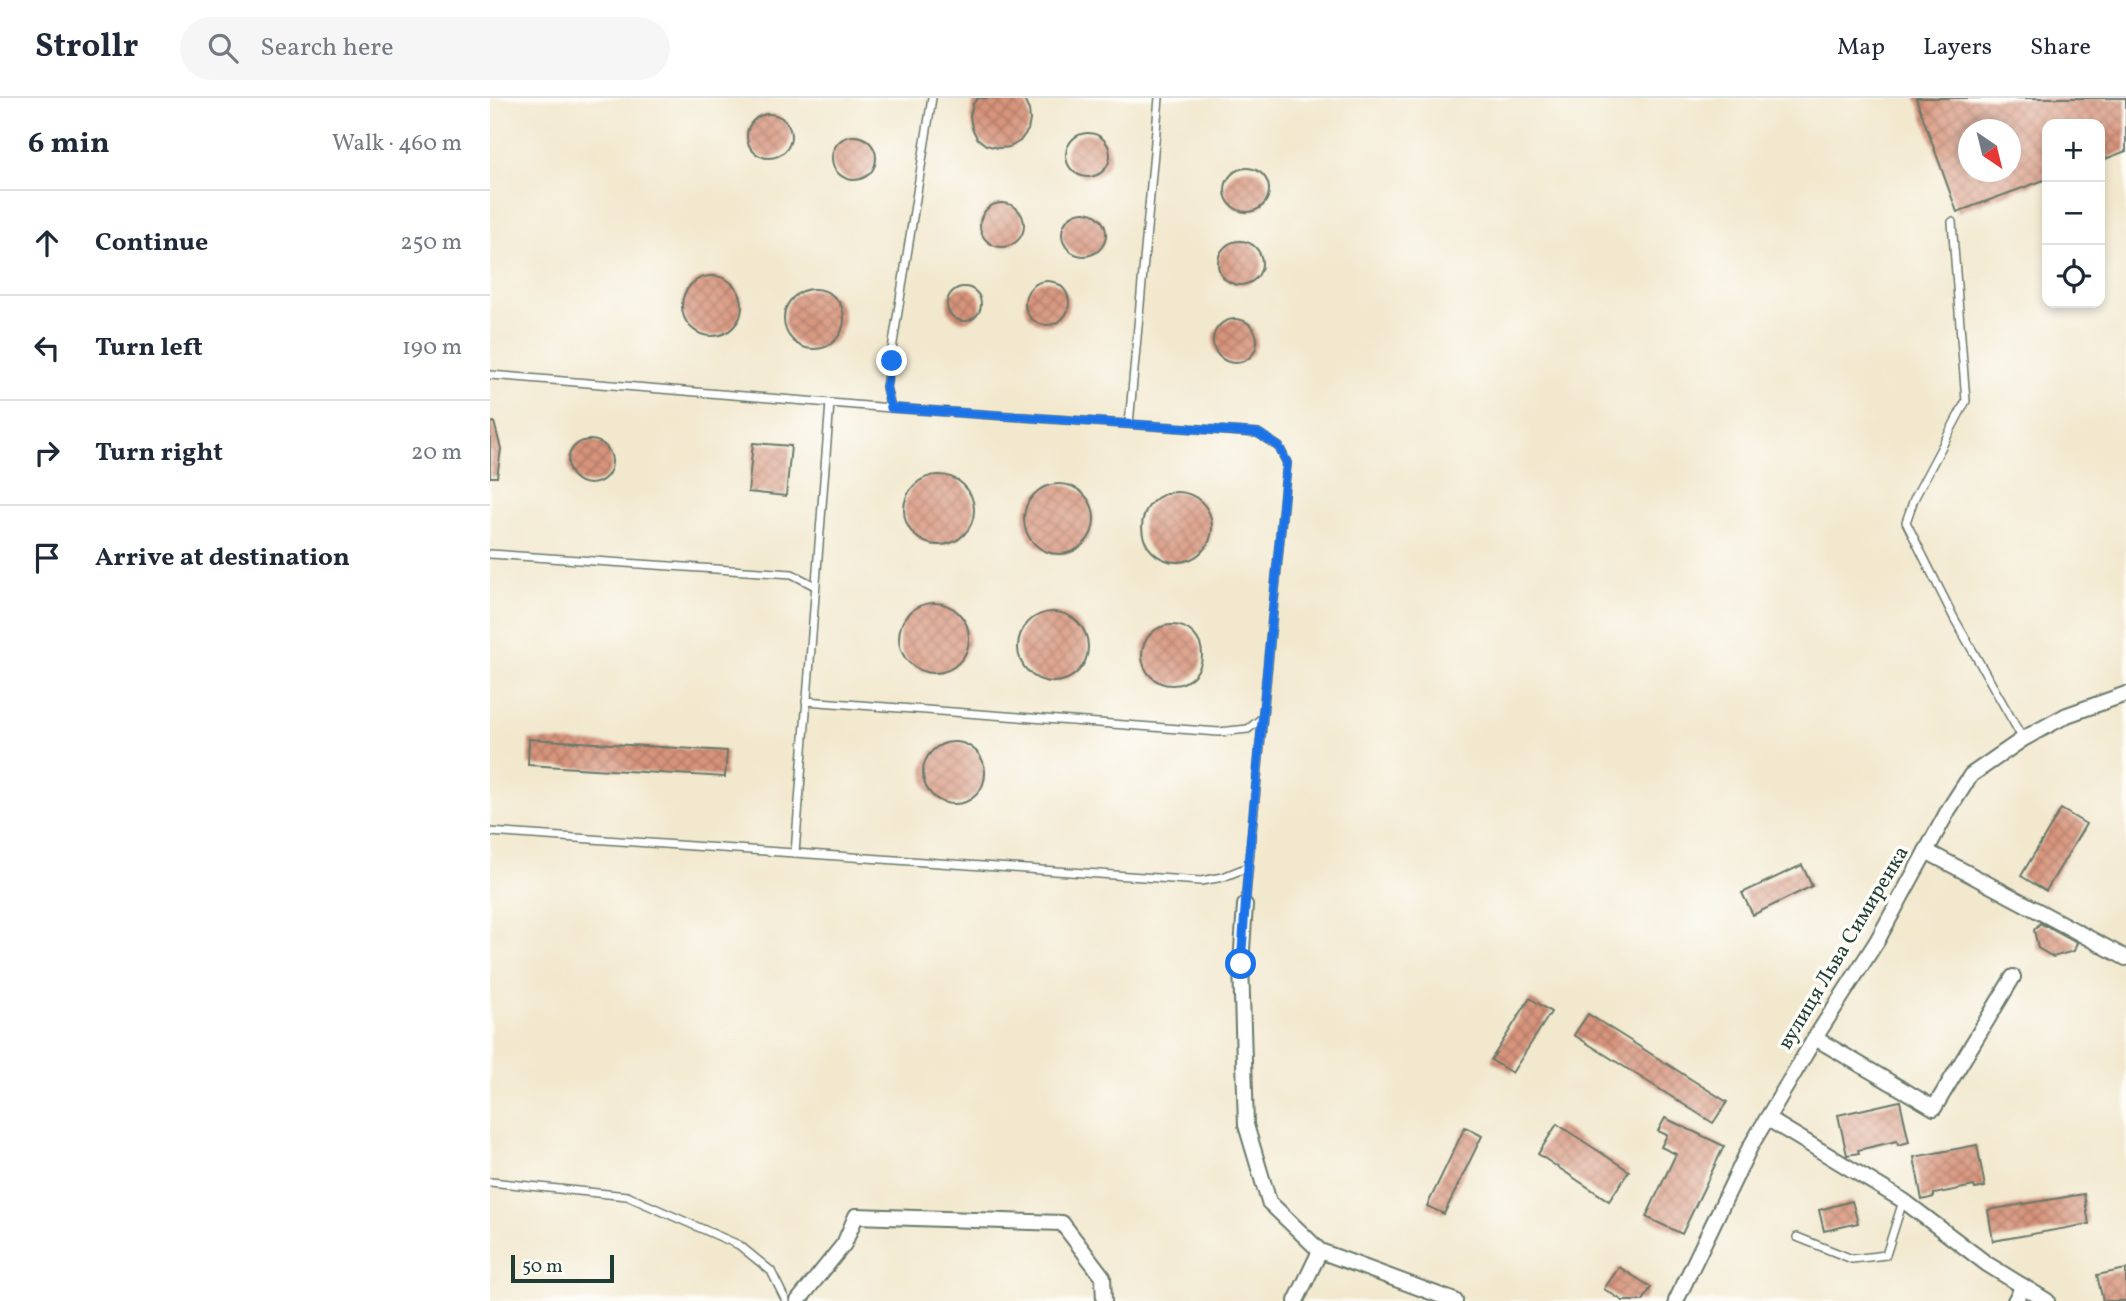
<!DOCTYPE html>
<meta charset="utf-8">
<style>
:root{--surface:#fff;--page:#f6f6f7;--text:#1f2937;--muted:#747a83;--line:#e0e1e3}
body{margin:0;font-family:Vollkorn,serif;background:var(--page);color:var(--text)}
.controls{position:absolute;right:21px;top:21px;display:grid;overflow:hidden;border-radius:14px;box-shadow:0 4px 10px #0003}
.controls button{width:63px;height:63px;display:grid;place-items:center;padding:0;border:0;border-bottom:2px solid var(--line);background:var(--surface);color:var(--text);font:35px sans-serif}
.compass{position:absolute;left:1468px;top:21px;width:63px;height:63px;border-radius:50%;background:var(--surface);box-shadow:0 4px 10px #0003;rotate:145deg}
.scale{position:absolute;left:21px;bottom:18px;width:103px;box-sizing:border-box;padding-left:7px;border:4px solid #1f3d34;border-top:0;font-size:19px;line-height:24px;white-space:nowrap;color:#1f3d34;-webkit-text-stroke:5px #fdfcf7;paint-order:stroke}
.stop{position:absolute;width:21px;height:21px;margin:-16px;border:5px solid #1a73e8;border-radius:50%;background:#fff}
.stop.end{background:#1a73e8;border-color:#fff;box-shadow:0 2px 7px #0008}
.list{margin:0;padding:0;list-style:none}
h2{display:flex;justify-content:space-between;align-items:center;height:91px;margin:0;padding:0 28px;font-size:30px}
h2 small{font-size:23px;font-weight:400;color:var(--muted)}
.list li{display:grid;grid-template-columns:46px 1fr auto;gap:21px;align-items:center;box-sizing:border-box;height:105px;padding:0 28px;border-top:2px solid var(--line)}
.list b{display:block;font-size:26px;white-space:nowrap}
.list em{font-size:23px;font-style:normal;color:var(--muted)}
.icon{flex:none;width:38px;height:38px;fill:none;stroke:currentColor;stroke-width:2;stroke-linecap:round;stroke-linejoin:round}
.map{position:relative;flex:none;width:1636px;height:1203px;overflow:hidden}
header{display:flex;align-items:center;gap:42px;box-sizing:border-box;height:98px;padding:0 35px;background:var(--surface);border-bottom:2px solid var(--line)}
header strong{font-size:33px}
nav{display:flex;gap:38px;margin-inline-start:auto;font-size:24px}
.search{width:490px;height:63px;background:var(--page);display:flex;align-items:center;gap:18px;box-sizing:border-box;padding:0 24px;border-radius:38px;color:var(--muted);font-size:26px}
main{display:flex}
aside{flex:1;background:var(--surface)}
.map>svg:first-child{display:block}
</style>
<header>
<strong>Strollr</strong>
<div class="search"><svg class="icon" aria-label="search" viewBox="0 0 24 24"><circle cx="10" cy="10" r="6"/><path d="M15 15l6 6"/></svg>Search here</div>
<nav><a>Map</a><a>Layers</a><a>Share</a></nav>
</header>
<main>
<aside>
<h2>6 min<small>Walk · 460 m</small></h2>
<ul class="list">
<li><svg class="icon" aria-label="ahead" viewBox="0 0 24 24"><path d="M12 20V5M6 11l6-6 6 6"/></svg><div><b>Continue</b></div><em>250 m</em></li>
<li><svg class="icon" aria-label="left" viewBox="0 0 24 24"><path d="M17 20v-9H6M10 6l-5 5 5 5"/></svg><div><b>Turn left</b></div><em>190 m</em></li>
<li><svg class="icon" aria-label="right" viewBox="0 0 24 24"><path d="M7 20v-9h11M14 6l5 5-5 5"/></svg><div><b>Turn right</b></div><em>20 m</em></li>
<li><svg class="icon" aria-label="arrive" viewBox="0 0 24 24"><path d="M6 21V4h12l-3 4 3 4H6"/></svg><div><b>Arrive at destination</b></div></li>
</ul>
</aside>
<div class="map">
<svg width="1636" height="1203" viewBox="0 0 1636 1203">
<defs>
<pattern id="building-cross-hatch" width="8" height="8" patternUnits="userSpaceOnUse" patternTransform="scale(1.75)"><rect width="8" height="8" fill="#d8947b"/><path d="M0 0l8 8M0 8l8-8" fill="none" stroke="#af7a66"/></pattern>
</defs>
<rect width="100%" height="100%" fill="#fdfcf7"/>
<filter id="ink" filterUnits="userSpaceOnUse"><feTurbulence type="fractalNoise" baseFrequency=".0143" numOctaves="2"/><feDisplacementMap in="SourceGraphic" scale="14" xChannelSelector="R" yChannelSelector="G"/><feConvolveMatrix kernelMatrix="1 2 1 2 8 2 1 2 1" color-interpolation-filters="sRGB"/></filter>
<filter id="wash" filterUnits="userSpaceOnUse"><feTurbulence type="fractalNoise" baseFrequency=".00686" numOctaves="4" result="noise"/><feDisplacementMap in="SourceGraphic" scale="28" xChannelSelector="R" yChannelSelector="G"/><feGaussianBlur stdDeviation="1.57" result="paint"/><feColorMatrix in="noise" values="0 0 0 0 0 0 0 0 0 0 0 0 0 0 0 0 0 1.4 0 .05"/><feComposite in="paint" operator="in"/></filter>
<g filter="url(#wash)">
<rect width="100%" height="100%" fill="#f2e8ce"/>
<g id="blocks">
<!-- building -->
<g fill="url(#building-cross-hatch)" fill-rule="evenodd">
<path d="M488 0H533L539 12 540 22 538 32 530 43 520 49 508 50 496 47 487 40 482 30 480 18 483 6Z"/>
<path d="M1426 0H1636V53L1610 63V26H1557V81L1467 114ZM1479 32H1521V74H1479Z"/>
<circle cx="279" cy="38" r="22"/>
<circle cx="598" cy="57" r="22"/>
<circle cx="364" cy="60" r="22"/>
<circle cx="757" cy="92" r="22"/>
<circle cx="512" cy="127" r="22"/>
<circle cx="594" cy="136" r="22"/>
<circle cx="750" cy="165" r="22"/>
<circle cx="222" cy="208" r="30"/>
<circle cx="557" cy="205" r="22"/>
<circle cx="474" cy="206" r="17"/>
<circle cx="324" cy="221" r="30"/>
<circle cx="745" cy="243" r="22"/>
<path d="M4 324 11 351 7 379H0V325Z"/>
<circle cx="100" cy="364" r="22"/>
<path d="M263 345 301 348 296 398 258 394Z"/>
<circle cx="449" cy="412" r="35"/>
<circle cx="569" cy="421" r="35"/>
<circle cx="687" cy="429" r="35"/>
<circle cx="444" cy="540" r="35"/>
<circle cx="563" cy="549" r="35"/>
<circle cx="682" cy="557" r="30"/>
<path d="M39 641 237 653 235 679 38 667Z"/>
<circle cx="464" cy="675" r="31"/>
<path d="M1571 711 1596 726 1556 793 1531 778Z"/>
<path d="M1312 767 1322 788 1263 817 1252 795Z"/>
<path d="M1550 825 1587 845 1584 853 1563 859 1548 850 1544 832Z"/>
<path d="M1040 900 1061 914 1022 975 1001 962Z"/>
<path d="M1098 916 1237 1004 1223 1025 1084 937Z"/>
<path d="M1410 1003 1419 1044 1408 1047 1407 1043 1368 1052 1369 1055 1357 1057 1348 1017Z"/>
<path d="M1175 1020 1234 1048 1192 1136 1156 1119 1186 1056 1171 1049 1177 1037 1168 1033Z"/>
<path d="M1067 1026 1139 1073 1119 1103 1048 1056Z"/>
<path d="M975 1029 992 1038 954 1116 937 1108Z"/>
<path d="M1487 1047 1495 1089 1485 1091 1484 1088 1444 1096V1099L1432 1102 1424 1059Z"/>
<path d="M1594 1096 1599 1126 1503 1143 1498 1112Z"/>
<path d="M1362 1103 1368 1125 1334 1133 1329 1112Z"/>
<path d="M1129 1169 1161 1189 1153 1203H1133L1114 1191Z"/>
<path d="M1636 1171V1203H1613L1607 1177Z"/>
</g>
</g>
</g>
<g filter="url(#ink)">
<use href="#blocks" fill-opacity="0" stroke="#69796a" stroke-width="2"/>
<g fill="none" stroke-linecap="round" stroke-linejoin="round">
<defs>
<g id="lane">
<path d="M1462 124 1476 303 1424 401 1416 424 1464 520 1533 641"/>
<path d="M0 277 401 310 768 335 789 349 797 365 755 806"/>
<path d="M401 310 396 289 442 0"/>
<path d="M639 326 669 0"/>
<path d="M0 456 302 476 325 488"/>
<path d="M316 603 729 634 758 631 772 620"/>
<path d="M0 734 711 783 733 779 758 769"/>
<path d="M305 755 340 305"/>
<path d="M0 1084 137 1098 249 1147 281 1173 296 1203"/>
<path d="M1307 1139 1362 1161 1396 1157 1413 1103"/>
</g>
<g id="street">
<path d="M1436 753 1636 860"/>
<path d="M755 807 751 866 756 1027 779 1104 830 1153 965 1203"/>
<path d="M1325 940 1444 1010 1523 879"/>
<path d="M1278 1021 1414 1103 1497 1166 1557 1203"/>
<path d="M308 1203 354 1146 366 1118 572 1125 613 1179 614 1203"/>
<path d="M806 1203 830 1153"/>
<path d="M1186 1203 1260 1049 1325 940 1387 843 1459 711 1481 677 1533 641 1577 617 1636 596"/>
<path d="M1525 1203 1533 1188"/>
</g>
</defs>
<!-- lane casing -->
<use href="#lane" stroke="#69796a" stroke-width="10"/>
<!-- street casing -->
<use href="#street" stroke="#69796a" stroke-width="18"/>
<!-- lane -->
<use href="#lane" stroke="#fff" stroke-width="7"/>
<!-- street -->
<use href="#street" stroke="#fff" stroke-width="14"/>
</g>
</g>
<g fill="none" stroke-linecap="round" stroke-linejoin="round" filter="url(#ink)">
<!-- route -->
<path stroke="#1a73e8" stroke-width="9" d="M402 263 396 289 401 310 768 335 789 349 797 365 758 769 751 866"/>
</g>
<g text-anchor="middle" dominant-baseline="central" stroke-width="7" stroke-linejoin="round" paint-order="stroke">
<!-- street labels -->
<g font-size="21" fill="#1f3d34" stroke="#fdfcf7">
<text transform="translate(1354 850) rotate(-59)">вулиця Льва Симиренка</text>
</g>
</g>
</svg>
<div class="controls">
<button>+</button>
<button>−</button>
<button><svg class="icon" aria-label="locate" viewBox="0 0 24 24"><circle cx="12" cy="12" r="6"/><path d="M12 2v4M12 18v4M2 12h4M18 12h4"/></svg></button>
</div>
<svg class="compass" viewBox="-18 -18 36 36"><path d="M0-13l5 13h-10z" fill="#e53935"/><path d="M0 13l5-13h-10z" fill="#747a83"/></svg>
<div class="scale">50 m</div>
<div class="stop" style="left:751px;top:866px"></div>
<div class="stop end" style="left:402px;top:263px"></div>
</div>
</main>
